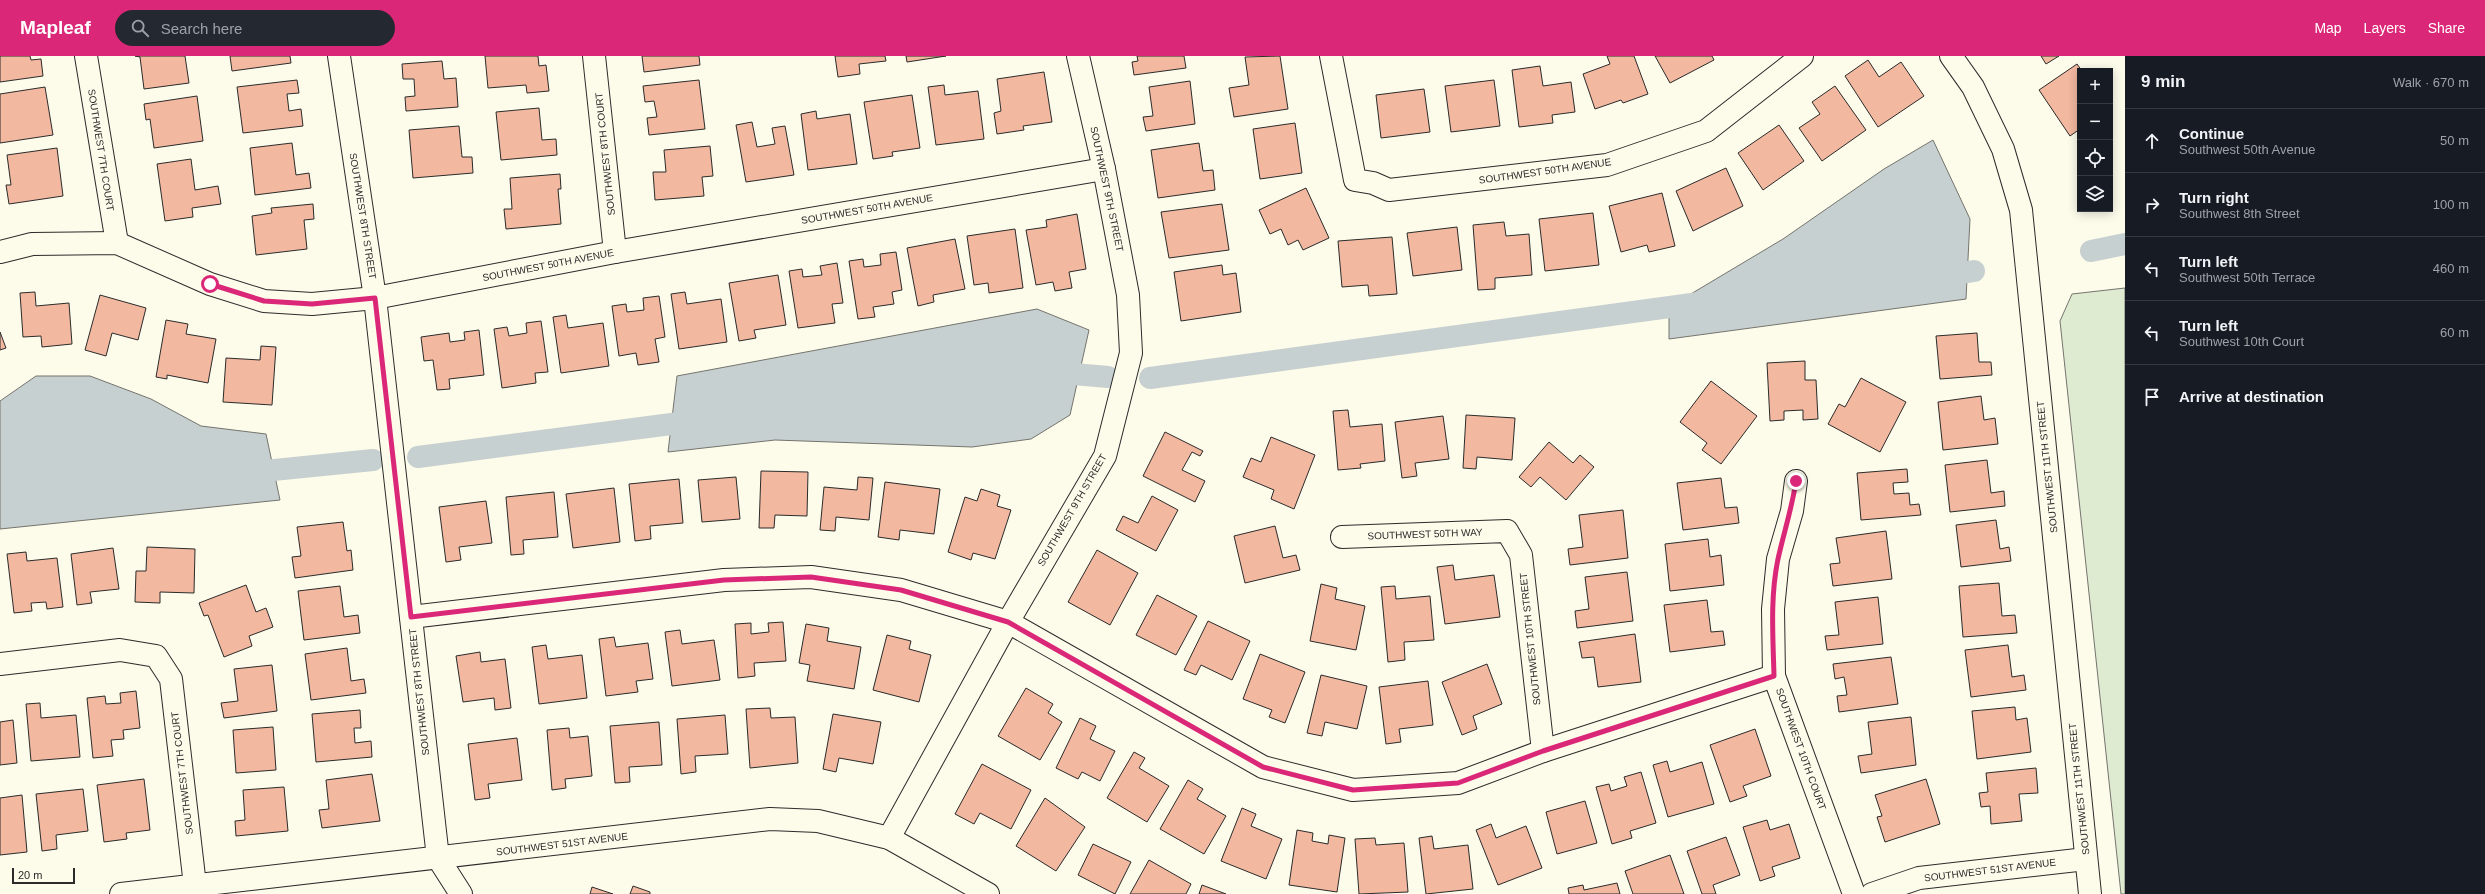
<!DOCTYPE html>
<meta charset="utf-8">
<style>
:root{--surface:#171b24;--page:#242831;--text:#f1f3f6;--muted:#9ea1a6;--line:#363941;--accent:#db2777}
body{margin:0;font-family:Arial,sans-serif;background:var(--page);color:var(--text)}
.controls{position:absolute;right:12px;top:12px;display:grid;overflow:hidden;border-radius:0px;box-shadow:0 2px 10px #0003}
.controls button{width:36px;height:36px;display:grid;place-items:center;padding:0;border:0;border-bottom:1px solid var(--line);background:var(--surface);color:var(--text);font:20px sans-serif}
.scale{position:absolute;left:12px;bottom:10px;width:63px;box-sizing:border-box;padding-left:4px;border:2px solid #2b2b2b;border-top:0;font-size:11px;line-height:14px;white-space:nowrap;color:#2b2b2b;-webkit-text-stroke:3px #fdfbea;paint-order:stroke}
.stop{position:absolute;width:12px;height:12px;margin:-9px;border:3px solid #db2777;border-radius:50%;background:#fff}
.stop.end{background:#db2777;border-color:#fff;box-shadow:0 1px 4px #0008}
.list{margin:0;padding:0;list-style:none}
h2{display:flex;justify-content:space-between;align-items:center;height:52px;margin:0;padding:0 16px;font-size:17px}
h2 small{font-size:13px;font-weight:400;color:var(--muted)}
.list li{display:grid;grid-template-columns:26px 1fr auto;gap:12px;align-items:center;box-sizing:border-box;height:64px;padding:0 16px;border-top:1px solid var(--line)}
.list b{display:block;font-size:15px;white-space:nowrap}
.list p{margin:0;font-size:13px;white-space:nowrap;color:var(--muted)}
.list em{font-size:13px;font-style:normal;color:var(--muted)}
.icon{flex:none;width:22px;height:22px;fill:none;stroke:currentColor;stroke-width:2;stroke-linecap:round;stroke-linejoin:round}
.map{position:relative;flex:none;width:2125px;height:838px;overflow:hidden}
header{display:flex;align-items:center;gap:24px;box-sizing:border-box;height:56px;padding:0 20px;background:var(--accent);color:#fff}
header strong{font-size:19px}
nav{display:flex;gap:22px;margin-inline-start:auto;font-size:14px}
.search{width:280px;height:36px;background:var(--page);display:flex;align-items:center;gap:10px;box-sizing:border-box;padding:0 14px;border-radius:22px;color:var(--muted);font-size:15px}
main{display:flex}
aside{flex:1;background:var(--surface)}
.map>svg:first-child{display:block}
</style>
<header>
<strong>Mapleaf</strong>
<div class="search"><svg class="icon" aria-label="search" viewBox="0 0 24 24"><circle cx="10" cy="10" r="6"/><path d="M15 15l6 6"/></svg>Search here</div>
<nav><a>Map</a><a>Layers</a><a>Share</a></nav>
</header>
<main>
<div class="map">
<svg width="2125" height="838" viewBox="0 0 2125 838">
<rect width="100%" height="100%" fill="#fdfbea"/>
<!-- green -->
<path fill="#deebd1" stroke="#74746e" d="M2125 232V838H2121L2060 265 2072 238Z"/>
<!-- water -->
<g fill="#c7d0d0" stroke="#74746e">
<path d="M1933 84 1970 163 1966 243 1669 283V251L1783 183 1884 113Z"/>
<path d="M1037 253 1089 274 1070 359 1031 383 972 391 775 384 668 396 677 320Z"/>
<path d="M36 320H90L151 343 201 370 266 378 280 444 0 473V345Z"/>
</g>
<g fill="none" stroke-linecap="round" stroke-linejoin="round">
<!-- canal -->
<g stroke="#c7d0d0" stroke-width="22">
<path d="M2091 195 2125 188"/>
<path d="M1938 221 1974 215"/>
<path d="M1050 318 1062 317 1108 321"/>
<path d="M1150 322 1699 247"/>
<path d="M418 401 702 364"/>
<path d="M244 417 373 404"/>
</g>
</g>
<!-- building -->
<g fill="#f2b8a0" stroke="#2b2b2b">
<path d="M0 0H30L31 4 41 3 43 20 0 26Z"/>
<path d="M135 0H185L189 27 144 33 140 1Z"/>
<path d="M230 0H290L291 7 232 15Z"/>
<path d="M485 0H538L539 10 546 9 549 35 527 37 526 29 488 32Z"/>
<path d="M642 0H699L700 9 644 16Z"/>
<path d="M835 0H885L886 5 859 8 860 18 838 21Z"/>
<path d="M906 0H946L907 6Z"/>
<path d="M1137 0H1184L1186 12 1134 19 1132 6 1138 5Z"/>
<path d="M1280 0 1288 53 1234 61 1229 32 1249 29 1245 1Z"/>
<path d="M1607 0H1634L1648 38 1623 47 1621 44 1595 53 1583 18 1610 8Z"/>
<path d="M1655 0H1712L1714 4 1670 27Z"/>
<path d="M2041 0H2059L2046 8Z"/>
<path d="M1868 4 1879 21 1901 6 1924 40 1878 71 1845 20Z"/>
<path d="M442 5 444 23 456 22 458 51 406 55 405 41 415 40 414 23H403L402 8Z"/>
<path d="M2077 8 2082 15H2080V73L2070 80 2039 34Z"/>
<path d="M1540 10 1543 30 1571 26 1575 56 1552 59 1553 67 1519 71 1512 14Z"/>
<path d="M1044 16 1052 66 1023 70 1024 74 997 78 994 57 1001 55 997 23Z"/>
<path d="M297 24 299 37 287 38 289 55 301 53 303 70 243 77 237 31Z"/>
<path d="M699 24 705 73 649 79 647 62 657 61 654 45 645 46 643 30Z"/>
<path d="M1494 24 1500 70 1451 76 1445 30Z"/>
<path d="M1190 25 1195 68 1146 75 1143 61 1153 60 1149 31Z"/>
<path d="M944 29 945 39 978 35 984 83 936 89 928 31Z"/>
<path d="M1835 30 1866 74 1822 105 1799 72 1820 58 1812 46Z"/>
<path d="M45 31 53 79 0 87V38Z"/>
<path d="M1424 33 1430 76 1381 82 1376 39Z"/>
<path d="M912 39 920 92 892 96 893 100 873 103 864 46Z"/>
<path d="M197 40 203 85 154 92 150 63 146 64 144 48Z"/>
<path d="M539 52 542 84 556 83 557 99 501 104 496 56Z"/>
<path d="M816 55 817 63 850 58 857 108 808 114 801 58Z"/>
<path d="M752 66 757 91 775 88 772 72 785 70 794 119 746 126 736 69Z"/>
<path d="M1295 67 1302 117 1260 123 1253 73Z"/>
<path d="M1779 69 1804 105 1763 134 1738 97Z"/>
<path d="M459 70 462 101H472L473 117 413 122 409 74Z"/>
<path d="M292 87 296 119 309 117 311 132 255 139 250 92Z"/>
<path d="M1199 87 1203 115 1213 114 1215 134 1158 142 1151 94Z"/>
<path d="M710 90 713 120 702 121 704 140 655 144 653 116H666L664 94Z"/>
<path d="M57 92 63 140 9 148 6 129H11L7 99Z"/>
<path d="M191 103 195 134 218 130 221 148 192 152 193 161 165 165 157 108Z"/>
<path d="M1726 112 1743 150 1693 175 1676 135Z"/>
<path d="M560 118 561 133H558L561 168 506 173 504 153H512L510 122Z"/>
<path d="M1306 132 1329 182 1303 194 1298 184 1288 189 1281 173 1270 178 1259 154Z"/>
<path d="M1662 137 1675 190 1649 196 1647 189 1621 196 1609 150Z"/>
<path d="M313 148 314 163 304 164 307 193 256 199 252 160 272 157 271 152Z"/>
<path d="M1222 148 1229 194 1169 202 1161 156Z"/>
<path d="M1593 157 1599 209 1545 215 1539 163Z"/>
<path d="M1077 158 1086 213 1069 216 1072 232 1055 235 1053 226 1036 229 1026 174 1047 171 1046 164Z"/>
<path d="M1504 166 1506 180 1529 178 1532 219 1495 222V233L1478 234 1473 169Z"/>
<path d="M1457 171 1462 214 1413 220 1407 177Z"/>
<path d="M1015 173 1023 232 989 237 988 227 974 229 967 180Z"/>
<path d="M1392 181 1397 238 1369 240 1368 229 1342 231 1338 185Z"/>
<path d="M955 183 965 233 933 239 934 246 918 250 907 192Z"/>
<path d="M896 196 902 234 892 236 894 248 873 251 875 261 858 263 849 205 863 203 864 211 881 209 880 198Z"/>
<path d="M837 207 843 247 832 248 835 267 798 272 789 215 802 213 803 221 822 219 820 210Z"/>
<path d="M1222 209 1223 219 1236 217 1241 256 1181 265 1174 216Z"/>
<path d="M778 219 786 269 754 274 756 282 739 285 729 227Z"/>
<path d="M35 236 36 250 69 247 72 288 42 291 41 280 23 281 20 237Z"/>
<path d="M685 236 687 248 721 243 727 286 679 293 671 238Z"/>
<path d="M100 239 146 252 138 284 112 277 106 300 85 294Z"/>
<path d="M659 240 665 281 655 283 659 306 638 309 636 297 619 300 612 250 626 248 627 256 644 254 643 242Z"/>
<path d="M566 259 568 272 603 267 609 310 561 317 553 261Z"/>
<path d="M166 264 188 268 186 278 216 283 208 327 167 319V323L156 321Z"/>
<path d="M541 265 548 316 535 317 536 327 502 332 494 273 507 271 509 280 527 277 526 267Z"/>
<path d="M479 274 484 319 449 323 450 333 437 334 433 304 424 305 421 281 449 277 450 286 465 284 464 276Z"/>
<path d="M0 276 6 292 0 294Z"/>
<path d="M1977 277 1979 306H1991L1992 319 1940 323 1936 280Z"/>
<path d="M261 290 276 291 272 349 223 346 226 302 260 304Z"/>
<path d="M1805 305V324H1816L1818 363 1803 364V354L1784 355V364L1770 365 1767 307Z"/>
<path d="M1861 322 1906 346 1880 396 1828 368 1839 348 1845 351Z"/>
<path d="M1711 325 1757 360 1721 408 1702 394 1707 387 1680 366Z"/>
<path d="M1981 340 1984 364 1995 362 1998 388 1943 394 1938 346Z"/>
<path d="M1348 354 1350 371 1382 368 1385 405 1360 408 1361 412 1338 414 1333 355Z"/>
<path d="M1466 359 1515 362 1512 404 1477 401 1476 413 1463 412Z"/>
<path d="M1443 360 1449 403 1415 407 1417 420 1402 422 1395 366Z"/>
<path d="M1165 376 1203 395 1200 400 1192 396 1182 414 1205 425 1195 446 1143 420Z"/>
<path d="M1271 381 1315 399 1294 453 1271 443 1274 434 1243 421 1251 402 1261 406Z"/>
<path d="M1549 386 1573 407 1580 399 1594 411 1566 444 1540 421 1531 431 1519 421Z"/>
<path d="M1987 404 1991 437 2004 435 2005 450 1950 456 1945 409Z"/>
<path d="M1907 413 1908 426 1893 427 1894 438 1909 437 1910 449 1919 448 1921 459 1861 464 1857 417Z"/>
<path d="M761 415 808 416 807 460 775 459 774 472H759Z"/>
<path d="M736 421 740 463 702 466 698 424Z"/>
<path d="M858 421 873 422 869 464 836 461 835 475 820 474 824 431 857 434Z"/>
<path d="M1721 422 1725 452 1737 451 1739 467 1683 474 1677 427Z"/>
<path d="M679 423 683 467 650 470 651 483 635 485 629 428Z"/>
<path d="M885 426 940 433 934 478 900 474 899 484 878 481Z"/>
<path d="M614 432 620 486 573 492 566 438Z"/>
<path d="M981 433 1000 439 997 450 1011 454 995 503 973 497 971 504 948 496 965 441 977 445Z"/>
<path d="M554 436 558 481 523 484 524 498 511 499 506 441Z"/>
<path d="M1152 440 1178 454 1156 495 1116 474 1123 460 1138 467Z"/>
<path d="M486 445 492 487 459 491 461 504 446 506 439 451Z"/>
<path d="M1623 454 1628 502 1570 509 1568 493 1583 491 1579 459Z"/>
<path d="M1996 464 2000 493 2009 491 2011 505 1961 511 1956 469Z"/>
<path d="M343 466 347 495 351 494 353 514 295 522 292 501 301 500 297 471Z"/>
<path d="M1275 470 1283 502 1296 499 1300 514 1245 527 1234 480Z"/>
<path d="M1886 475 1892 523 1833 530 1830 508 1840 507 1836 482Z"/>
<path d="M1708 483 1710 501 1721 499 1724 529 1670 535 1665 488Z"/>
<path d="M147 491 195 493 194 537 160 536V547L135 546 136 515H146Z"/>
<path d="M113 492 119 533 90 536 92 547 77 549 71 498Z"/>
<path d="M1097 494 1138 517 1110 569 1068 546Z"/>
<path d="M26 496 27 505 57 502 63 551 47 553 46 546 31 547 32 555 14 557 7 498Z"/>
<path d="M1453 509 1455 524 1494 519 1500 561 1445 568 1437 511Z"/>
<path d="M1627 516 1633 565 1577 572 1575 555 1589 553 1585 521Z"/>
<path d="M1999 527 2002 560 2015 559 2017 577 1963 581 1959 530Z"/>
<path d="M1321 528 1337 532 1335 543 1365 550 1356 594 1310 585Z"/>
<path d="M246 529 256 556 266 552 273 571 249 580 252 590 224 601 208 559 204 560 199 547Z"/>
<path d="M340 530 344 561 358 559 360 577 304 584 298 535Z"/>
<path d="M1395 530 1396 543 1430 540 1434 584 1404 586 1405 604 1388 606 1381 531Z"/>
<path d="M1157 539 1197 560 1176 599 1136 579Z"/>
<path d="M1878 541 1883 588 1827 594 1825 580 1839 579 1835 546Z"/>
<path d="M1707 544 1711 576 1723 575 1725 589 1670 596 1664 549Z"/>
<path d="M1208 565 1250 585 1232 624 1201 609 1196 619 1184 614Z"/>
<path d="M783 566 786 605 754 607 755 620 738 622 735 568 751 567V578L769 576 768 567Z"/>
<path d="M806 568 829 572 827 585 861 591 854 633 807 625 810 609 799 607Z"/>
<path d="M680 574 682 588 714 584 720 624 672 630 665 576Z"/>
<path d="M1635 578 1641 626 1598 631 1594 601 1582 602 1579 586Z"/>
<path d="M887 579 911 585 909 593 931 599 919 646 873 634Z"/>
<path d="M614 581 616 591 648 587 653 623 636 625 638 636 606 640 599 583Z"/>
<path d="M546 589 548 603 582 599 587 642 539 648 532 591Z"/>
<path d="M2008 589 2012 621 2024 619 2026 634 1971 641 1965 594Z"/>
<path d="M347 592 351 625 364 623 366 637 311 644 305 598Z"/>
<path d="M480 596 481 606 505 603 511 652 495 654 494 642 463 646 456 600Z"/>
<path d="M1260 598 1305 616 1285 667 1269 661 1272 654 1243 643Z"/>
<path d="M1891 601 1898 648 1839 656 1837 640 1847 639 1844 621 1835 623 1833 608Z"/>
<path d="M1487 608 1502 648 1473 660 1477 673 1462 679 1442 626Z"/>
<path d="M272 609 277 655 224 662 221 647 238 645 234 613Z"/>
<path d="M1321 619 1367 630 1357 673 1325 666 1322 680 1307 677Z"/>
<path d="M1428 625 1433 669 1399 673 1401 686 1386 688 1379 631Z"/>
<path d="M1026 632 1053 648 1048 657 1062 666 1040 704 998 680Z"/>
<path d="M136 635 140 672 123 674 124 683 111 684 113 700 93 702 87 642 105 640 106 648 121 647 120 637Z"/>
<path d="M40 647 41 662 76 659 80 701 31 705 26 648Z"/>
<path d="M2015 651 2016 664 2027 662 2031 696 1977 703 1972 655Z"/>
<path d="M770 652 771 662 795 661 798 707 750 712 746 653Z"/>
<path d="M360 654 361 672H354L355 687 371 685 372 701 316 706 312 658Z"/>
<path d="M833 658 881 666 873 708 839 702 836 716 823 713Z"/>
<path d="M725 659 728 698 695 700 696 716 681 718 677 663Z"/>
<path d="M1911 661 1916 709 1861 717 1858 700 1872 698 1868 666Z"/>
<path d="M1080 662 1096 670 1090 683 1115 695 1100 725 1082 716 1078 723 1056 712Z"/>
<path d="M13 664 17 707 0 709V666Z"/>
<path d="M659 666 662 709 629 711 630 726 615 727 610 670Z"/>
<path d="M273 671 276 714 236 717 233 674Z"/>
<path d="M569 672 570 682 588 680 592 720 565 723 566 732 552 734 547 674Z"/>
<path d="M1755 673 1771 720 1743 730 1747 740 1730 746 1710 689Z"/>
<path d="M517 682 522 724 488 728 490 742 475 744 468 688Z"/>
<path d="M1134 696 1145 702 1139 712 1169 730 1147 766 1107 742Z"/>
<path d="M1667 705 1670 716 1702 706 1714 748 1668 761 1653 709Z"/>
<path d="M982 708 1031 734 1011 773 980 757 974 768 955 758Z"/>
<path d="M2036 712 2038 737 2019 738 2022 765 1991 768 1990 750 1981 751 1979 737 1988 736 1986 717Z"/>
<path d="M1641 716 1656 767 1630 775 1632 782 1612 788 1596 731 1609 728 1611 735 1627 730 1624 721Z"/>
<path d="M372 718 380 765 322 772 319 754 329 753 326 724Z"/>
<path d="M144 723 150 774 126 777 127 783 104 786 97 729Z"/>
<path d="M1926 723 1940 768 1885 786 1877 761 1882 760 1875 739Z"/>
<path d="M1188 724 1203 733 1197 743 1226 760 1204 798 1160 773Z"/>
<path d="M284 731 288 775 236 780 235 765 245 764 243 734Z"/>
<path d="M83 733 88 775 56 779 57 793 42 795 36 738Z"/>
<path d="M22 739 27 796 0 799V742Z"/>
<path d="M1045 742 1085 771 1056 815 1016 790Z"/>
<path d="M1585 745 1597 787 1557 798 1546 756Z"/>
<path d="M1242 752 1256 758 1251 770 1282 783 1266 823 1221 805Z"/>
<path d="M1767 764 1770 774 1789 768 1800 802 1772 811 1775 820 1760 825 1743 771Z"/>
<path d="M1491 768 1496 782 1526 770 1542 812 1498 829 1476 774Z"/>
<path d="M1297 774 1313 777 1312 785 1328 788 1329 779 1345 782 1337 836 1289 829Z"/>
<path d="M1432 780 1434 793 1468 789 1473 833 1426 838 1419 782Z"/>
<path d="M1726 781 1740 819 1713 829 1716 838H1702L1687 795Z"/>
<path d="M1375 782 1376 789 1404 787 1408 836 1359 838 1355 783Z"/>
<path d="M1093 788 1131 806 1115 838 1078 819Z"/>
<path d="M1670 799 1684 838H1633L1625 815Z"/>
<path d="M1149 804 1191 828 1186 838H1130Z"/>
<path d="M1617 827 1620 838H1569L1568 832 1583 829 1584 834Z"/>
<path d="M1202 829 1226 838H1199Z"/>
<path d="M633 830 650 836V838H630Z"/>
<path d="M592 831 613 838H590Z"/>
</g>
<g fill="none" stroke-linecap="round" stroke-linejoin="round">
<defs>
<g id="minor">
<path d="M86 0 117 187"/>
<path d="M339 0 375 242 438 802 461 838"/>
<path d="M594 0 615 196"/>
<path d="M1331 0 1355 124 1373 127 1389 134 1607 109 1706 75 1802 0"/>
<path d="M1951 0 1973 31 2003 93 2021 154 2090 838"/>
<path d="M0 196 32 188 117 187 210 228 264 245 312 248 375 242 615 196 1104 113"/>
<path d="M1796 425 1792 455 1778 503 1773 553 1774 620 1854 838"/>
<path d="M1342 481 1507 475 1521 499 1543 695"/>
<path d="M411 561 724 524 811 521 901 534 1008 566 1263 711 1353 734 1458 727 1543 695 1774 620"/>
<path d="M0 608 120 594 156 600 171 623 196 838"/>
<path d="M889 782 1008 566 1105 400 1131 297 1128 239 1104 113 1078 0"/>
<path d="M121 838 770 763 818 765 889 782 988 838"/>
<path d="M1872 838 1919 822 2086 803"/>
</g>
</defs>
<!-- minor casing -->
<use href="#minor" stroke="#2b2b2b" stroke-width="24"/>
<!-- minor -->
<use href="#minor" stroke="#fdfbea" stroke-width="22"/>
</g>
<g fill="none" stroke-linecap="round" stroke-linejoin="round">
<!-- route -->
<path stroke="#db2777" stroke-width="5" d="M210 228 264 245 312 248 375 242 411 561 724 524 811 521 901 534 1008 566 1263 711 1353 734 1458 727 1543 695 1774 620C1773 581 1770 541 1778 503 1784 476 1792 452 1796 425"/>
</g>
<g text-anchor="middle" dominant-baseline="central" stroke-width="3" stroke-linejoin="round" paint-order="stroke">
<!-- street labels -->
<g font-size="10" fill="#2b2b2b" stroke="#fdfbea">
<text transform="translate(101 94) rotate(81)">SOUTHWEST 7TH COURT</text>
<text transform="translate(605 98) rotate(-96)">SOUTHWEST 8TH COURT</text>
<text transform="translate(1545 115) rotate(-8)">SOUTHWEST 50TH AVENUE</text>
<text transform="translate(1107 133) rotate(78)">SOUTHWEST 9TH STREET</text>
<text transform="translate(867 153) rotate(-10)">SOUTHWEST 50TH AVENUE</text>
<text transform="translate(363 160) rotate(81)">SOUTHWEST 8TH STREET</text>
<text transform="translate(548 209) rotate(-11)">SOUTHWEST 50TH AVENUE</text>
<text transform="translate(2047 411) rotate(-96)">SOUTHWEST 11TH STREET</text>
<text transform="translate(1072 454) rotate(-60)">SOUTHWEST 9TH STREET</text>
<text transform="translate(1425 478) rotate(-2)">SOUTHWEST 50TH WAY</text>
<text transform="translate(1530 583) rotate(-96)">SOUTHWEST 10TH STREET</text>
<text transform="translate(419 636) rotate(-96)">SOUTHWEST 8TH STREET</text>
<text transform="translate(1801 693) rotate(70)">SOUTHWEST 10TH COURT</text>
<text transform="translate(182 717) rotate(-97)">SOUTHWEST 7TH COURT</text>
<text transform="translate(2079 733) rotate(-96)">SOUTHWEST 11TH STREET</text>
<text transform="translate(562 788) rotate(-7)">SOUTHWEST 51ST AVENUE</text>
<text transform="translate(1990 814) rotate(-7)">SOUTHWEST 51ST AVENUE</text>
</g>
</g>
</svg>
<div class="controls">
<button>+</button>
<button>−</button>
<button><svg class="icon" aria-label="locate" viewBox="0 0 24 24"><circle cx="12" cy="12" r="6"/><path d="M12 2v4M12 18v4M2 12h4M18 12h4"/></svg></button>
<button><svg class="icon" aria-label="layers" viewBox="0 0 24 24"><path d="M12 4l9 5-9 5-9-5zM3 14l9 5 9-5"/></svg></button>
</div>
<div class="scale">20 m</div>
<div class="stop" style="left:210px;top:228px"></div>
<div class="stop end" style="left:1796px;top:425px"></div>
</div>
<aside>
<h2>9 min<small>Walk · 670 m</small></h2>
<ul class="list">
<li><svg class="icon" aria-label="ahead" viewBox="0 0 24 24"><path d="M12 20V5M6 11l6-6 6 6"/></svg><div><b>Continue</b><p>Southwest 50th Avenue</p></div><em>50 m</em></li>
<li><svg class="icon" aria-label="right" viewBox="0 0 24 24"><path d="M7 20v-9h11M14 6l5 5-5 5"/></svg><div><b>Turn right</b><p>Southwest 8th Street</p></div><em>100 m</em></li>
<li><svg class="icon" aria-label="left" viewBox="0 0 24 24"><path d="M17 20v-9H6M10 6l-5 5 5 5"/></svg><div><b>Turn left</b><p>Southwest 50th Terrace</p></div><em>460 m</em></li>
<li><svg class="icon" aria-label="left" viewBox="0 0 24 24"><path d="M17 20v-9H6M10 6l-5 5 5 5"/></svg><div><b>Turn left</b><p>Southwest 10th Court</p></div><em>60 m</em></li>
<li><svg class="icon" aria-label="arrive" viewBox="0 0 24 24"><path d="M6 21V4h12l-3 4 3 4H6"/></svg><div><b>Arrive at destination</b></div></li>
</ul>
</aside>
</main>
